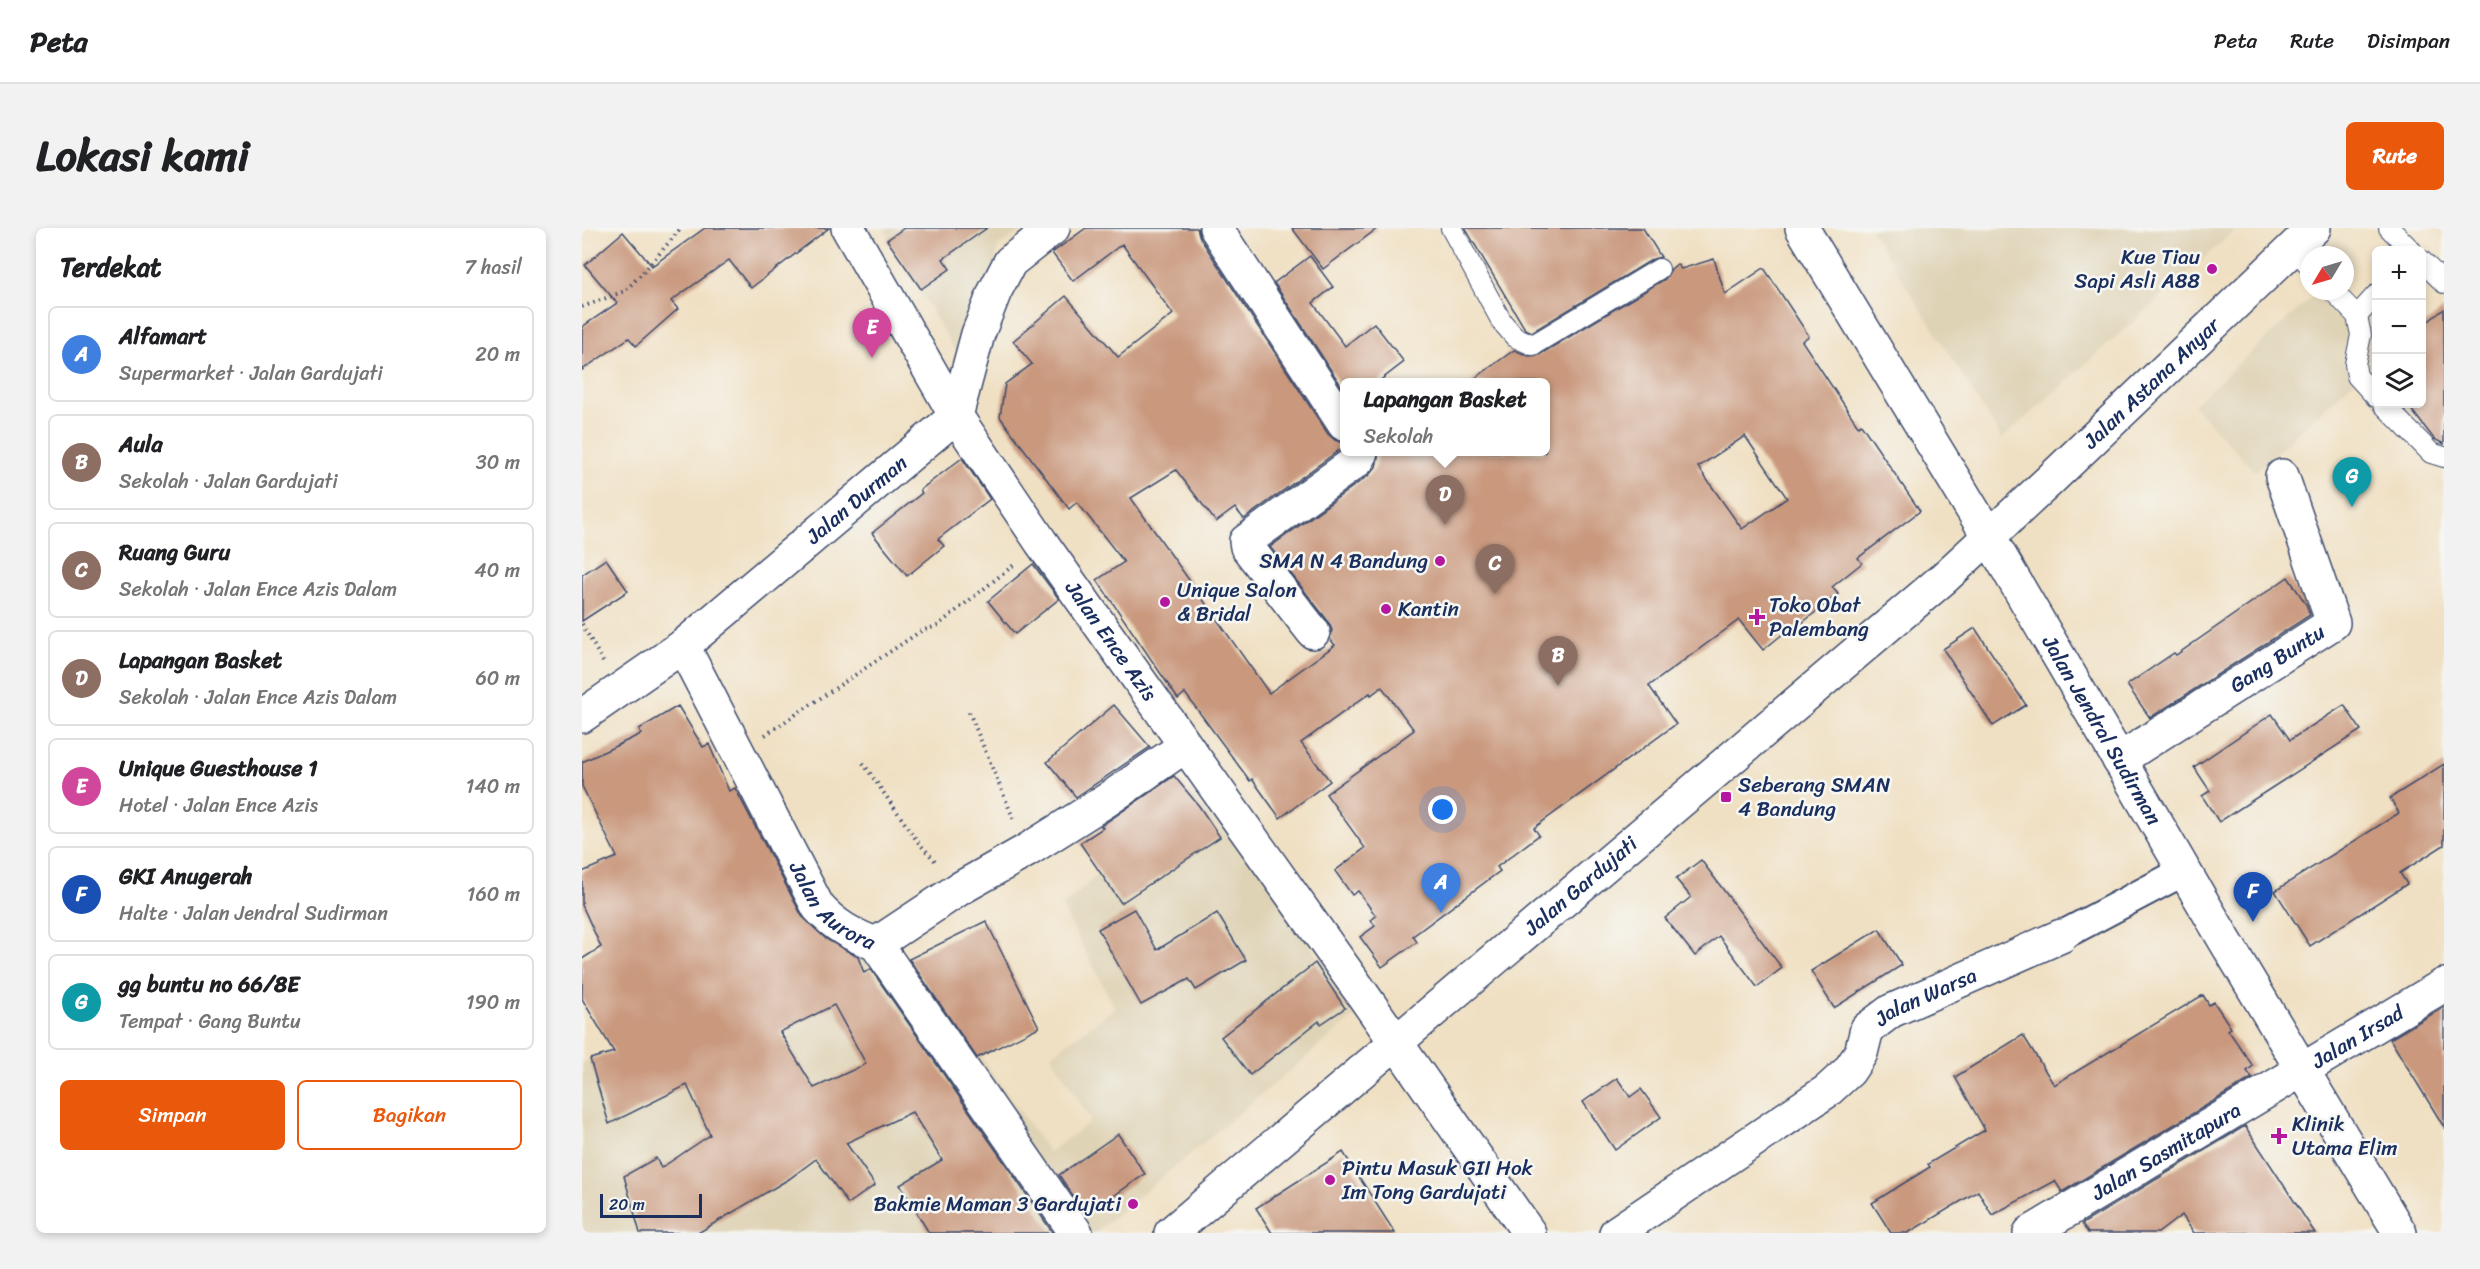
<!DOCTYPE html>
<html lang="id">
<meta charset="utf-8">
<style>
:root{--surface:#fff;--page:#f2f2f2;--text:#202124;--muted:#757577;--line:#e0e0e0;--accent:#ea580c}
body{margin:0;font-family:Sriracha,sans-serif;background:var(--page);color:var(--text)}
.controls{position:absolute;right:18px;top:18px;display:grid;overflow:hidden;border-radius:9px;box-shadow:0 3px 9px #0003}
.controls button{width:54px;height:54px;display:grid;place-items:center;padding:0;border:0;border-bottom:2px solid var(--line);background:var(--surface);color:var(--text);font:30px sans-serif}
.compass{position:absolute;left:1718px;top:18px;width:54px;height:54px;border-radius:50%;background:var(--surface);box-shadow:0 3px 9px #0003;rotate:232deg}
.scale{position:absolute;left:18px;bottom:15px;width:102px;box-sizing:border-box;padding-left:6px;border:3px solid #1b2f5e;border-top:0;font-size:16px;line-height:21px;white-space:nowrap;color:#1b2f5e;-webkit-text-stroke:4px #f6f6f2;paint-order:stroke}
.you{position:absolute;left:861px;top:582px;width:21px;height:21px;margin:-15px;border:4px solid #fff;border-radius:50%;background:#1a73e8;box-shadow:0 0 0 9px #1a73e833}
.badge{display:grid;place-items:center;width:39px;height:39px;border-radius:50%;background:var(--accent);color:#fff;font-size:20px;font-weight:700}
.pin{position:absolute;translate:-50% -50px;filter:drop-shadow(0 2px 3px #0008)}
.pin::after{content:'';position:absolute;top:32px;width:21px;height:18px;background:inherit;clip-path:polygon(0 0,100% 0,50% 100%)}
.popup{position:absolute;left:758px;top:150px;width:210px;height:78px;box-sizing:border-box;display:grid;place-content:center;border-radius:9px;background:var(--surface);filter:drop-shadow(0 2px 4px #0005);font-size:20px;white-space:nowrap;color:var(--muted)}
.popup b{font-size:22px;color:var(--text)}
.popup::after{content:'';position:absolute;left:50%;top:100%;margin-left:-12px;border:12px solid transparent;border-top-color:var(--surface)}
.list{margin:0;padding:0;list-style:none}
h2{display:flex;justify-content:space-between;align-items:center;height:78px;margin:0;padding:0 24px;font-size:26px}
h2 small{font-size:20px;font-weight:400;color:var(--muted)}
.list li{display:grid;grid-template-columns:39px 1fr auto;gap:18px;align-items:center;box-sizing:border-box;height:96px;margin:0 12px 12px;padding:0 12px;border:2px solid var(--line);border-radius:9px}
.list b{display:block;font-size:22px;white-space:nowrap}
.list p{margin:0;font-size:20px;white-space:nowrap;color:var(--muted)}
.list em{font-size:20px;font-style:normal;color:var(--muted)}
.actions{display:flex;gap:12px;padding:18px 24px}
.actions a{flex:1;padding:14px 0;border:2px solid var(--accent);border-radius:9px;text-align:center;font-size:21px;color:var(--accent)}
.actions .main{background:var(--accent);color:#fff}
.icon{flex:none;width:33px;height:33px;fill:none;stroke:currentColor;stroke-width:2;stroke-linecap:round;stroke-linejoin:round}
.map{position:relative;flex:none;width:1862px;height:1005px;overflow:hidden;border-radius:9px}
header{display:flex;align-items:center;gap:36px;box-sizing:border-box;height:84px;padding:0 30px;background:var(--surface);border-bottom:2px solid var(--line)}
header strong{font-size:28px}
nav{display:flex;gap:33px;margin-inline-start:auto;font-size:21px}
.intro{display:flex;align-items:center;justify-content:space-between;box-sizing:border-box;height:144px;padding:0 36px}
h1{margin:0;font-size:42px}
.button{padding:15px 27px;border-radius:9px;background:var(--accent);color:#fff;font-size:21px;font-weight:700}
main{display:flex;gap:36px;padding:0 36px}
aside{flex:1;background:var(--surface);border-radius:9px;box-shadow:0 3px 9px #0003}
.map>svg:first-child{display:block}
</style>
<header>
<strong>Peta</strong>
<nav><a>Peta</a><a>Rute</a><a>Disimpan</a></nav>
</header>
<div class="intro"><h1>Lokasi kami</h1><a class="button">Rute</a></div>
<main>
<aside>
<h2>Terdekat<small>7 hasil</small></h2>
<ul class="list">
<li><span class="badge" style="background:#3f7fe0">A</span><div><b>Alfamart</b><p>Supermarket · Jalan Gardujati</p></div><em>20 m</em></li>
<li><span class="badge" style="background:#8d6e63">B</span><div><b>Aula</b><p>Sekolah · Jalan Gardujati</p></div><em>30 m</em></li>
<li><span class="badge" style="background:#8d6e63">C</span><div><b>Ruang Guru</b><p>Sekolah · Jalan Ence Azis Dalam</p></div><em>40 m</em></li>
<li><span class="badge" style="background:#8d6e63">D</span><div><b>Lapangan Basket</b><p>Sekolah · Jalan Ence Azis Dalam</p></div><em>60 m</em></li>
<li><span class="badge" style="background:#d1479c">E</span><div><b>Unique Guesthouse 1</b><p>Hotel · Jalan Ence Azis</p></div><em>140 m</em></li>
<li><span class="badge" style="background:#1a4fb4">F</span><div><b>GKI Anugerah</b><p>Halte · Jalan Jendral Sudirman</p></div><em>160 m</em></li>
<li><span class="badge" style="background:#0f9aa8">G</span><div><b>gg buntu no 66/8E</b><p>Tempat · Gang Buntu</p></div><em>190 m</em></li>
</ul>
<div class="actions"><a class="main">Simpan</a><a>Bagikan</a></div>
</aside>
<div class="map">
<svg width="1862" height="1005" viewBox="0 0 1862 1005">
<rect width="100%" height="100%" fill="#f6f6f2"/>
<filter id="ink" filterUnits="userSpaceOnUse"><feTurbulence type="fractalNoise" baseFrequency=".0167" numOctaves="2"/><feDisplacementMap in="SourceGraphic" scale="12" xChannelSelector="R" yChannelSelector="G"/><feConvolveMatrix kernelMatrix="1 2 1 2 8 2 1 2 1" color-interpolation-filters="sRGB"/></filter>
<filter id="wash" filterUnits="userSpaceOnUse"><feTurbulence type="fractalNoise" baseFrequency=".008" numOctaves="4" result="noise"/><feDisplacementMap in="SourceGraphic" scale="24" xChannelSelector="R" yChannelSelector="G"/><feGaussianBlur stdDeviation="1.35" result="paint"/><feColorMatrix in="noise" values="0 0 0 0 0 0 0 0 0 0 0 0 0 0 0 0 0 1.4 0 .05"/><feComposite in="paint" operator="in"/></filter>
<g filter="url(#wash)">
<rect width="100%" height="100%" fill="#f0e0c3"/>
<!-- built -->
<g fill="#dfd3b6">
<path d="M302 0H444L416 18 402 105 372 122Z"/>
<path d="M1288 0H1656L1420 211Z"/>
<path d="M1736 63H1755L1794 106V133L1673 244 1611 177Z"/>
<path d="M618 554 775 787 513 1005H0V835L260 708 330 732 467 924 509 893 469 827 533 780 480 679Z"/>
</g>
<g id="blocks">
<!-- building -->
<g fill="#c9987d" fill-rule="evenodd">
<path d="M123 0H247L169 60 147 32 89 73 96 81 54 118 47 110 0 142V99L35 75 3 37 41 4 70 38Z"/>
<path d="M322 0H405L361 31 368 41 339 61 305 12Z"/>
<path d="M504 0H615L618 10 746 206 753 212 762 215 760 220 662 291 653 280 634 294 594 242 549 270 687 465 753 417 748 411 750 402 746 393 688 319 787 247 794 239 797 224H963V154H888L932 122 947 128 957 127 1083 51 1089 41 1095 36 1099 41 1132 31 1143 66 1182 40 1227 108 1220 113 1276 198 1279 196 1338 283 1276 330 1280 335 1250 359 1256 366 1209 404 1207 401 1181 422 1157 392 1067 458 1094 496 952 600 957 607 915 639 918 643 831 708 835 714 800 739 778 709 793 698 789 692 794 688 776 663 770 667 753 643 783 620 744 566 832 502 800 459 789 467 788 465 719 515 748 553 698 590 670 551 668 553 603 465 596 471 515 352 542 334 495 274 487 281 418 189 423 156 450 136 431 113 484 68 536 129 591 86 540 16 491 53 470 25ZM1163 208 1205 270 1160 301 1116 239Z"/>
<path d="M710 0H796L741 41Z"/>
<path d="M883 0H1061L1079 29 1071 31 950 104 943 101Z"/>
<path d="M728 28 751 59 731 75 763 118 792 95 822 134 796 154H762V162L692 55Z"/>
<path d="M1862 81V216L1852 211 1825 176H1839V99Z"/>
<path d="M380 230 408 271 356 311 362 318 325 348 290 305 340 265 338 262Z"/>
<path d="M24 331 46 363 0 393V347Z"/>
<path d="M451 336 477 371 433 406 406 373Z"/>
<path d="M1706 349 1724 376 1728 387 1568 490 1545 457 1592 425 1594 427Z"/>
<path d="M1393 400 1444 477 1411 498 1361 421Z"/>
<path d="M532 477 568 519 494 569 465 534Z"/>
<path d="M1762 477 1779 502 1637 594 1620 568 1628 563 1612 539 1690 486 1708 512Z"/>
<path d="M96 478 121 519 127 516 147 563 153 560 220 688 244 711 276 729 282 745 289 741 471 1005H347L318 957 360 932 330 884 264 915 293 957 266 976 234 931 207 951 116 1005H58L42 948 74 930 79 940 128 907 105 857 27 896 8 831 32 824 0 771V731L19 719 0 677V644L35 629 0 558V534L59 506 57 501ZM252 777 284 836 232 860 198 804Z"/>
<path d="M1862 536V617L1818 645 1825 656 1728 718 1693 663 1817 585 1808 570Z"/>
<path d="M592 548 617 578 638 609 539 675 498 615 521 600 519 598Z"/>
<path d="M1119 632 1200 740 1175 759 1137 708 1113 728 1083 690 1109 669 1094 651Z"/>
<path d="M552 681 575 722 635 685 664 732 614 762 607 751 559 777 516 701Z"/>
<path d="M404 693 457 799 395 830 327 731Z"/>
<path d="M1297 701 1320 737 1252 780 1229 743Z"/>
<path d="M733 735 763 780 739 796 737 793 668 847 639 809Z"/>
<path d="M1621 767 1627 777 1632 774 1649 800 1646 802 1671 838 1665 843 1670 850 1480 964 1473 953 1410 987 1396 963 1326 1005H1309L1290 975 1348 939 1346 936 1403 902 1373 849 1441 807 1472 857Z"/>
<path d="M1862 779V899L1808 811Z"/>
<path d="M1035 850 1048 869 1059 861 1079 889 1033 922 1001 874Z"/>
<path d="M1663 898 1733 1005H1612L1600 987 1576 1005H1506L1500 996Z"/>
<path d="M536 906 563 946 504 987 477 947Z"/>
<path d="M761 924 813 1005H690L674 980Z"/>
</g>
</g>
</g>
<g filter="url(#ink)">
<use href="#blocks" fill-opacity="0" stroke="#3b4a6d" stroke-width="1.5"/>
<g fill="none" stroke-linecap="round" stroke-linejoin="round">
<defs>
<g id="service">
<path d="M869 0 920 94 933 109 951 117 1077 41"/>
<path d="M1807 0 1829 22"/>
<path d="M1711 20 1727 37"/>
<path d="M1840 33 1862 55"/>
<path d="M1751 63 1775 88 1779 107 1773 136 1775 148 1794 169"/>
<path d="M1775 88 1794 67"/>
<path d="M1801 176 1849 225 1862 229"/>
</g>
<path id="pedestrian" d="M1479 708 1602 643"/>
<g id="minor">
<path id="s1" d="M266 0 374 188 459 314 781 767 947 1005"/>
<path d="M634 0 762 196"/>
<path d="M731 404 665 319 664 313 776 232 779 224"/>
<path id="s2" d="M101 418 236 679C253 698 270 707 294 716L494 1005"/>
<path id="s3" d="M0 488 101 418 374 188 396 106 413 63 428 34 471 0"/>
<path id="s4" d="M1537 532 1751 395 1700 248"/>
<path d="M294 716 377 661 444 623 525 572 603 518"/>
<path id="s5" d="M1034 1005 1245 863 1267 843 1279 825 1285 801 1309 783 1479 708"/>
<path id="s6" d="M1448 1005 1862 757"/>
</g>
<g id="primary">
<path id="s7" d="M1220 0 1407 309 1642 711 1818 1005"/>
<path id="s8" d="M589 1005 1362 350 1467 253 1732 0"/>
</g>
</defs>
<!-- service casing -->
<use href="#service" stroke="#3b4a6d" stroke-width="22"/>
<!-- pedestrian casing -->
<use href="#pedestrian" stroke="#3b4a6d" stroke-width="32"/>
<!-- minor casing -->
<use href="#minor" stroke="#3b4a6d" stroke-width="36"/>
<!-- primary casing -->
<use href="#primary" stroke="#3b4a6d" stroke-width="36"/>
<!-- path -->
<g stroke="#3b4a6d" stroke-width="4" stroke-dasharray="1.5 4.5" stroke-linecap="butt">
<path d="M0 79 43 63 67 38 99 0"/>
<path d="M0 396 21 434"/>
<path d="M387 484 432 592"/>
<path d="M183 507 339 403 355 398 433 336"/>
<path d="M281 535 336 614 355 635"/>
</g>
<!-- service -->
<use href="#service" stroke="#fff" stroke-width="20"/>
<!-- pedestrian -->
<use href="#pedestrian" stroke="#fff" stroke-width="28"/>
<!-- minor -->
<use href="#minor" stroke="#fff" stroke-width="33"/>
<!-- primary -->
<use href="#primary" stroke="#fff" stroke-width="33"/>
</g>
</g>
<!-- markers -->
<g fill="#b5179e" stroke="#f6f6f2" stroke-width="2">
<circle cx="1630" cy="41" r="6"/>
<circle cx="858" cy="333" r="6"/>
<circle cx="583" cy="374" r="6"/>
<circle cx="804" cy="381" r="6"/>
<path d="M1172 380h6v6h6v6h-6v6h-6v-6h-6v-6h6z"/>
<rect x="1138" y="563" width="12" height="12" rx="3"/>
<path d="M1694 899h6v6h6v6h-6v6h-6v-6h-6v-6h6z"/>
<circle cx="748" cy="952" r="6"/>
<circle cx="551" cy="976" r="6"/>
</g>
<g text-anchor="middle" dominant-baseline="central" stroke-width="5" stroke-linejoin="round" paint-order="stroke">
<!-- poi labels -->
<g font-size="21" fill="#1b2f5e" stroke="#f6f6f2" text-anchor="start">
<text x="1618" y="29" text-anchor="end">Kue Tiau<tspan x="1618" dy="24">Sapi Asli A88</tspan></text>
<text x="846" y="333" text-anchor="end">SMA N 4 Bandung</text>
<text x="595" y="362">Unique Salon<tspan x="595" dy="24">&amp; Bridal</tspan></text>
<text x="1187" y="377">Toko Obat<tspan x="1187" dy="24">Palembang</tspan></text>
<text x="816" y="381">Kantin</text>
<text x="1156" y="557">Seberang SMAN<tspan x="1156" dy="24">4 Bandung</tspan></text>
<text x="1710" y="896">Klinik<tspan x="1710" dy="24">Utama Elim</tspan></text>
<text x="760" y="940">Pintu Masuk GII Hok<tspan x="760" dy="24">Im Tong Gardujati</tspan></text>
<text x="539" y="976" text-anchor="end">Bakmie Maman 3 Gardujati</text>
</g>
<!-- street labels -->
<g font-size="21" fill="#1b2f5e" stroke="#f6f6f2">
<text stroke="none"><textPath href="#s8" startOffset="1298">Jalan Astana Anyar</textPath></text>
<text stroke="none"><textPath href="#s3" startOffset="350">Jalan Durman</textPath></text>
<text stroke="none"><textPath href="#s1" startOffset="490">Jalan Ence Azis</textPath></text>
<text stroke="none"><textPath href="#s4" startOffset="188">Gang Buntu</textPath></text>
<text stroke="none"><textPath href="#s7" startOffset="585">Jalan Jendral Sudirman</textPath></text>
<text stroke="none"><textPath href="#s8" startOffset="537">Jalan Gardujati</textPath></text>
<text stroke="none"><textPath href="#s2" startOffset="303">Jalan Aurora</textPath></text>
<text stroke="none"><textPath href="#s5" startOffset="398">Jalan Warsa</textPath></text>
<text stroke="none"><textPath href="#s6" startOffset="382">Jalan Irsad</textPath></text>
<text stroke="none"><textPath href="#s6" startOffset="159">Jalan Sasmitapura</textPath></text>
</g>
</g>
</svg>
<div class="controls">
<button>+</button>
<button>−</button>
<button><svg class="icon" aria-label="layers" viewBox="0 0 24 24"><path d="M12 4l9 5-9 5-9-5zM3 14l9 5 9-5"/></svg></button>
</div>
<svg class="compass" viewBox="-18 -18 36 36"><path d="M0-13l5 13h-10z" fill="#e53935"/><path d="M0 13l5-13h-10z" fill="#757577"/></svg>
<div class="scale">20 m</div>
<div class="you"></div>
<div class="pin badge" style="left:859px;top:685px;background:#3f7fe0">A</div>
<div class="pin badge" style="left:976px;top:458px;background:#8d6e63">B</div>
<div class="pin badge" style="left:913px;top:366px;background:#8d6e63">C</div>
<div class="pin badge" style="left:863px;top:297px;background:#8d6e63">D</div>
<div class="popup"><b>Lapangan Basket</b>Sekolah</div>
<div class="pin badge" style="left:290px;top:130px;background:#d1479c">E</div>
<div class="pin badge" style="left:1671px;top:694px;background:#1a4fb4">F</div>
<div class="pin badge" style="left:1770px;top:279px;background:#0f9aa8">G</div>
</div>
</main>
